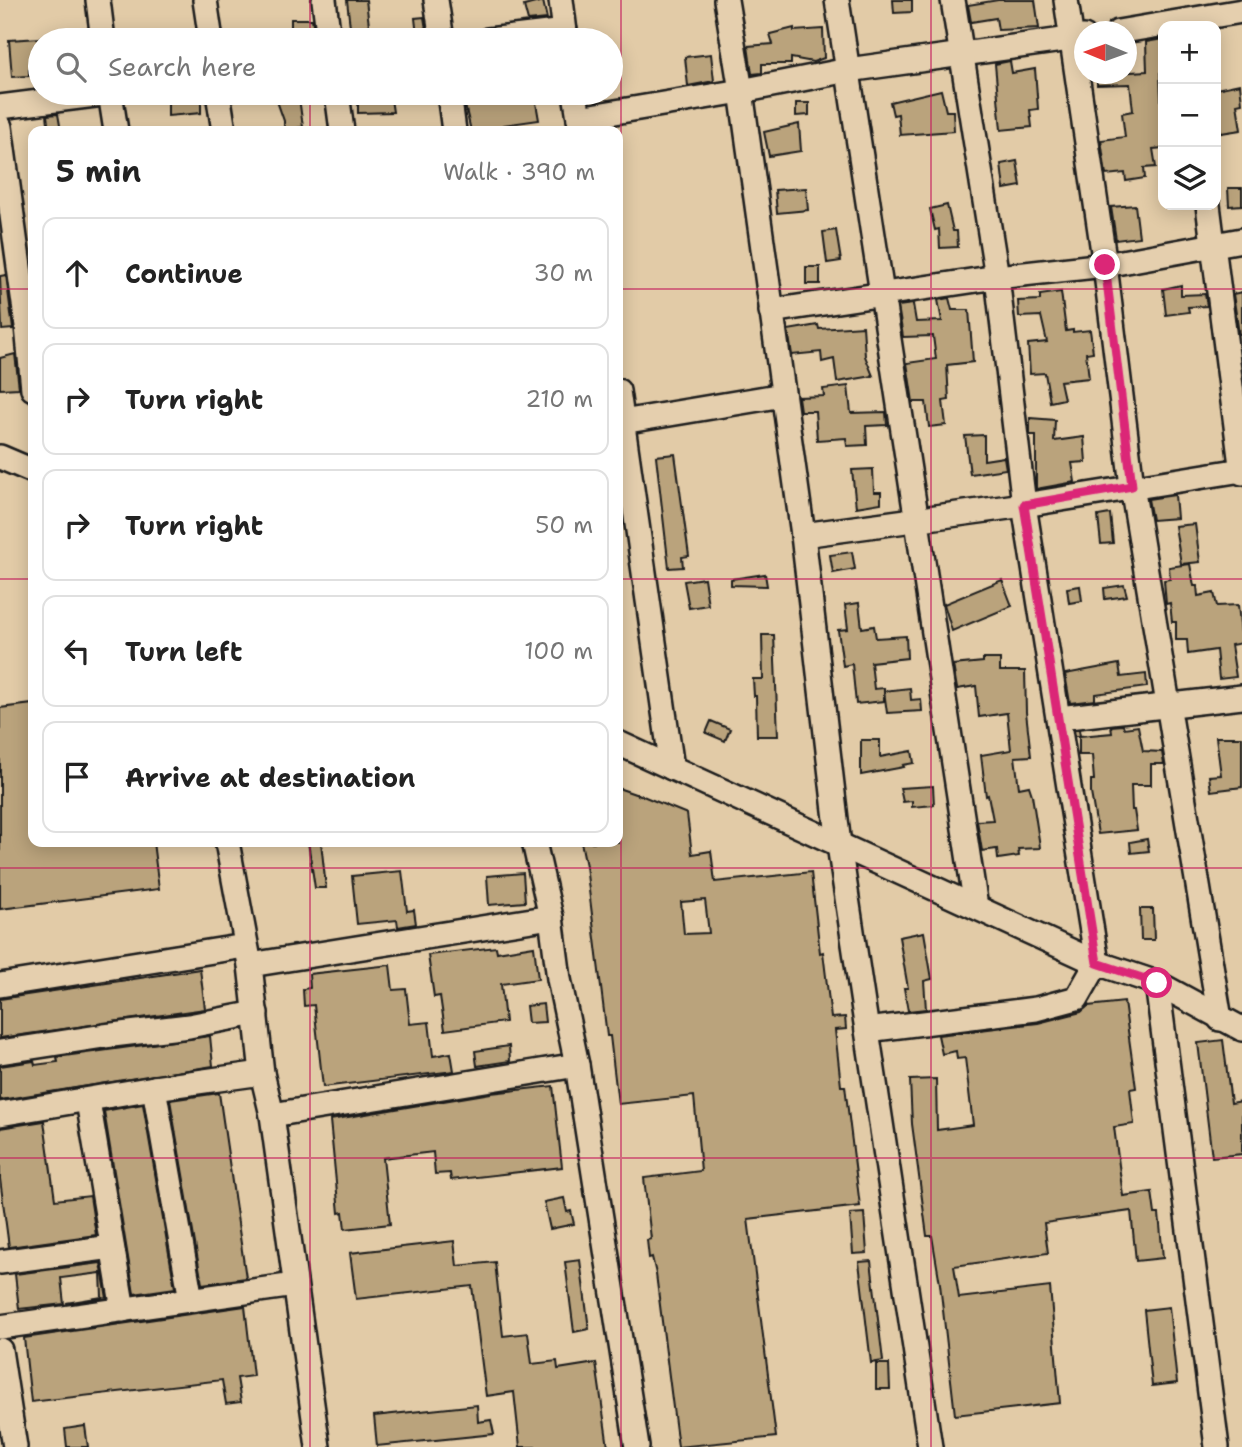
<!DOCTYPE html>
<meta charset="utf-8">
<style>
:root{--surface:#fff;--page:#f2f2f2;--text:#222;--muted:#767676;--line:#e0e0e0}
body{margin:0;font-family:"Shantell Sans",sans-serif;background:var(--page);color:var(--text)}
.controls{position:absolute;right:21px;top:21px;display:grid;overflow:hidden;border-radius:14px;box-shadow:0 4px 18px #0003}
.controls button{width:63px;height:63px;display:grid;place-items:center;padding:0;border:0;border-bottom:2px solid var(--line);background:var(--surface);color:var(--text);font:35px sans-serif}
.compass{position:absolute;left:1074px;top:21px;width:63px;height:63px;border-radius:50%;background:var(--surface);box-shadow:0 4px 18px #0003;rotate:271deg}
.stop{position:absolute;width:21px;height:21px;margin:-16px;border:5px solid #db2777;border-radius:50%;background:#fff}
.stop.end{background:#db2777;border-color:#fff;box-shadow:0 2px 7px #0008}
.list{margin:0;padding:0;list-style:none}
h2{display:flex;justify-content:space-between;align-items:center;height:91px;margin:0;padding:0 28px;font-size:30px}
h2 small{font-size:23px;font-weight:400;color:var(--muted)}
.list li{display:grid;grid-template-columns:46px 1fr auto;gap:21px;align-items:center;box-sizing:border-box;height:112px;margin:0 14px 14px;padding:0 14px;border:2px solid var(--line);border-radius:14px}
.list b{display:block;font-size:26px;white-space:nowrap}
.list em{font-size:23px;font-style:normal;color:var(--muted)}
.icon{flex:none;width:38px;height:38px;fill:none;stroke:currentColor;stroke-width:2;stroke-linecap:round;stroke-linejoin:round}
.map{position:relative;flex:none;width:1242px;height:1447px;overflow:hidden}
.search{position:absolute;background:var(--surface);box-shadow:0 4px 18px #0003;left:28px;top:28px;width:595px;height:77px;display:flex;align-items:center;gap:18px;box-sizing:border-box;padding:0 24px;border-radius:38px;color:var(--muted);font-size:26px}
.panel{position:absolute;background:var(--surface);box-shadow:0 4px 18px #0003;left:28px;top:126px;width:595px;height:721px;border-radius:14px}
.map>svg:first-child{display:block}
</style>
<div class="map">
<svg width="1242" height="1447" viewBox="0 0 1242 1447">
<rect width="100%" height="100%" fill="#e2cba7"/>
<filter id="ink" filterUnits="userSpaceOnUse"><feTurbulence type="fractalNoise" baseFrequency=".0143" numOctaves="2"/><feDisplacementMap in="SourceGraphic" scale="14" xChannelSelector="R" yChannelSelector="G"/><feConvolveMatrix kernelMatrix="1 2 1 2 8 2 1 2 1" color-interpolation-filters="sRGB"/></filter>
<g filter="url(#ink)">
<!-- building -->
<g fill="#baa37b" stroke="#1c1c1c" stroke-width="2" fill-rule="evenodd">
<path d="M347 0H366L370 34 351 36Z"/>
<path d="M893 0H912V12L894 13Z"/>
<path d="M998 0H1035L1039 28 998 30 996 18 971 22 968 5Z"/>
<path d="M543 1 547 19 528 21 524 6Z"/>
<path d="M424 17 427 35 417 36 415 18Z"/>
<path d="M291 19H312L314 29 291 30Z"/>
<path d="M794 28V31L823 29 824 58 813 62 791 58V64H762V73L752 74 748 46 773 44 770 34Z"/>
<path d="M40 38V70H29V76L12 77 9 40Z"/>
<path d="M1163 39V73H1160L1163 148 1153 149 1156 167 1144 168 1145 178 1126 181 1125 173 1106 175 1101 140 1125 137 1122 113 1133 111 1130 84 1097 85V74L1147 71 1146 42Z"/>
<path d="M711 54 714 81 688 86 685 57Z"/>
<path d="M1010 61 1012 73 1035 69 1038 109 1030 110 1032 127 1001 130 995 64Z"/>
<path d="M1240 84 1242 103 1237 104 1241 130 1221 133 1216 106V89Z"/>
<path d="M941 90 946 111H953L954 131 900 135 898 114 893 115 890 102Z"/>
<path d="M358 93H377L378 101 391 99 393 112 358 113Z"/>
<path d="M478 93H532L533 97H535L539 120 503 125 504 131H471L465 105 480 102Z"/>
<path d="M201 98V113L168 116V100Z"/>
<path d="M299 98 303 127 284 130V121L277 101Z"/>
<path d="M796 103H809V115L796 116Z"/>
<path d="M58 114 61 131H49L47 115Z"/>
<path d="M799 124 801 151 769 156 764 132Z"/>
<path d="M1017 161 1021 186 1004 189 1001 164Z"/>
<path d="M806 188 808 210 777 213 775 190Z"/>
<path d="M1228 188H1242V205L1229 206Z"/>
<path d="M947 205 953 231H957L958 247 940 248 939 229 935 230 930 209Z"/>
<path d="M1135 205 1139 237 1116 240 1111 207Z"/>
<path d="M836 230 841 261 827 263 823 232Z"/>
<rect x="806" y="267" width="14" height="17"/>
<path d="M6 275 13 329 2 330 0 276Z"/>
<path d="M1181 285V295L1205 294 1207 306 1188 307 1189 312 1166 315 1163 289Z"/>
<path d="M1061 292 1066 331 1073 330V332L1090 330 1093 352 1086 353 1089 378 1060 381 1064 399 1050 402 1045 373 1030 374 1028 344 1047 342 1041 316 1019 317 1018 301 1040 300V295Z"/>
<path d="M1242 292V334H1239L1233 294Z"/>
<path d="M949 298 952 310H969L973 362 947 365 949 400 943 401 946 425 929 427 926 402H913L907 363 936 359 933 336 903 337 898 306 913 304 916 322 942 321 938 300Z"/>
<path d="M818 325 819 329 863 326 865 356 873 376 837 382 834 359 822 362 821 352 792 355 788 330Z"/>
<path d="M15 354 19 388 0 389V358Z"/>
<path d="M848 386 851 413 886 412 887 425 866 426 867 445 847 446 846 438 817 440 815 411H800L798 397 824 396 823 389Z"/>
<path d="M1030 418 1055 420 1054 441 1084 437 1086 462 1072 463 1075 482 1036 489V435H1030Z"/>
<path d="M984 435V460L1004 457 1006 469 970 474 965 436Z"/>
<path d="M675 454 689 556 682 557 683 567 669 568 656 456Z"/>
<path d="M873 469 874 492H881V503L856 507 852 470Z"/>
<path d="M1175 495 1177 518 1152 520 1148 499Z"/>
<path d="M1110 514 1113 543 1101 544 1098 516Z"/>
<path d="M1195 524 1200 562 1181 564 1175 526Z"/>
<path d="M852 552 855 569 833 573 830 555Z"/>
<path d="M1190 564 1194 586H1197L1198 596 1214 593 1217 606 1238 605 1242 643 1231 645 1236 677 1219 679 1216 650 1188 654 1187 640H1176V622H1172L1170 603 1166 604 1164 580 1170 579 1169 567Z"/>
<path d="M765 574 767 586 731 585V579Z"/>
<path d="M704 578 708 605 689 608 684 581Z"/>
<path d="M1002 580 1012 606 952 631 944 604Z"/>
<path d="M1124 585 1127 596 1105 599 1104 588Z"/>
<path d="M1080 586 1082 601 1069 603 1067 588Z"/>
<path d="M859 603 862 628 874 626 876 638 906 636 907 658 871 662 874 689 884 688V701L856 704 852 664 843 666 838 630 848 629 845 605Z"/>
<path d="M762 635H774L778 736H757L756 696H754L753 679H763Z"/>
<path d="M983 659H1000V671H1025L1026 712 1031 756 1015 757 1019 788 1029 786 1032 795 1039 840 1040 848 1018 849 1019 856 998 859 997 849 982 851 977 821 993 820 988 795 986 796 981 755 1011 750 1007 713 979 717 976 686 957 689 953 665 983 662Z"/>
<path d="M1119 664 1121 677 1146 674 1147 687 1095 694V700L1070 703 1065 674Z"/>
<path d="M910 688 911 700 921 699 922 711 887 713 884 691Z"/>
<path d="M33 704V842H153L159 889 0 909V708Z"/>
<path d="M711 721 730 729 725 741 706 733Z"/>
<path d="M1123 725 1124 728 1138 726 1143 751 1162 752 1164 764H1151V785H1131L1132 810H1134L1137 830 1098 834 1091 793V780H1094L1092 755H1079V736H1075L1074 730H1079L1080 736 1112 733 1111 726Z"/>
<path d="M1216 737H1242V787L1211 791 1209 776 1221 775Z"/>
<path d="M861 740H880V757L912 751 914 763 903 765 904 767 861 775Z"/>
<path d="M933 786 934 805 912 807V801L903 802 900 788Z"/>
<path d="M618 788 638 795V794L687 814 692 854 711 851 715 882 811 872 820 953 823 952 831 1018 845 1017 846 1029 835 1030 841 1086H845L860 1206 748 1219 776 1437 678 1447 656 1274 652 1257 649 1258 647 1240 651 1239 644 1178 701 1171 694 1096 618 1104 610 1036H607L586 866 581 842H618ZM705 900 709 933 684 934 681 902Z"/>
<path d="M1147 839 1149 851 1131 853 1130 842Z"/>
<path d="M308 842H321L326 888H315Z"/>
<path d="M402 871 407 911 414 910 416 924 398 927 397 920 357 924 352 876Z"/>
<path d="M523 873 525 902 489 905 487 876Z"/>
<path d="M1140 909H1153L1154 940H1141Z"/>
<path d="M924 932 932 979 924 981 926 1009 908 1011 904 988H908L899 937Z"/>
<path d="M534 946 538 979 501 984 505 1022 445 1030 440 996 434 997 428 955 496 947 497 952Z"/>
<path d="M390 965 393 990 406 989 410 1024 429 1022 433 1056 451 1053 454 1071 323 1087 314 1005 304 1006 303 989 310 988 309 974Z"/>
<path d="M200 969 205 1009 0 1038V999Z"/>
<path d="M1124 1002 1136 1088 1130 1089 1134 1124 1114 1127 1123 1196 1152 1192 1155 1214H1159L1163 1258 1136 1261 1131 1211 1044 1223 1048 1253 954 1266 959 1298 1050 1287 1060 1403 955 1415 940 1284 932 1236H927L912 1124 910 1080 936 1079 937 1130 973 1125 965 1058 957 1059 956 1051 942 1054 938 1035 1038 1023 1081 1012 1088 1006Z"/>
<path d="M543 1004 545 1022 528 1023 526 1006Z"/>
<path d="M210 1036 213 1066 0 1100V1066L34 1061 35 1065 58 1062 57 1057Z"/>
<path d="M1223 1040 1231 1103 1242 1101V1154L1212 1157 1198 1043Z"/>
<path d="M509 1046 510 1061 477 1066 475 1051Z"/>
<path d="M553 1086 562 1167 451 1180 450 1173 435 1174 433 1152 383 1158 390 1224 345 1229 343 1212 339 1213 330 1120 491 1093Z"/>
<path d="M219 1093 246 1278 202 1284 170 1100Z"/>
<path d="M143 1104 175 1288 134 1294 104 1111Z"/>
<path d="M44 1121 55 1200 90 1196 96 1235 9 1247 0 1179V1128Z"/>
<path d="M564 1198 567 1212 571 1211 574 1224 550 1229 544 1202Z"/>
<path d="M864 1213 867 1253 853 1254 850 1214Z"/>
<path d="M454 1241 457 1266 495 1262 503 1336 528 1333 532 1364 557 1361 558 1369 596 1363 608 1447H520L514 1392 486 1396 472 1286 356 1299 350 1253Z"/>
<path d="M580 1260 589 1329 574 1332 565 1262Z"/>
<path d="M871 1261 883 1361 871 1363 859 1262Z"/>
<path d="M101 1263 107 1298 66 1303 102 1297 101 1273 61 1278 64 1304 19 1309 15 1274Z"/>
<path d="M245 1306 253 1376 237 1378 241 1402 226 1404 222 1380 31 1402 24 1338Z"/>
<path d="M1169 1307 1177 1383 1152 1386 1144 1310Z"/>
<path d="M876 1364H889L890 1389H876Z"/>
<path d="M477 1405 478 1422 491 1420 494 1434 377 1446 374 1416Z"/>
<path d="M85 1426 88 1447H67L65 1429Z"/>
</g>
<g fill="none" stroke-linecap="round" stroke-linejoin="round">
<defs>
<g id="minor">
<path d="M98 0 103 40"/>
<path d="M205 0 211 40"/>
<path d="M324 0 329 40"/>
<path d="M436 0 442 40"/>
<path d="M561 0 566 40"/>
<path d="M726 0 741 91 803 535 839 845 930 1447"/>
<path d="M837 0 976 907"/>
<path d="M1066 0 1105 265 1132 486 1220 1019"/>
<path d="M1118 32 1242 11"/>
<path d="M488 40 565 31"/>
<path d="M110 93 116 131"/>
<path d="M218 93 224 131"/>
<path d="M337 93 342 131"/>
<path d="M449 93 454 131"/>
<path d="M575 93 581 131"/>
<path d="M0 107 111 93"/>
<path d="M579 118 741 91 848 70 1084 37"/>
<path d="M0 127 27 326 33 389"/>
<path d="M1208 205 1242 473"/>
<path d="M771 311 997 277 1105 265 1242 240"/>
<path d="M618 391 672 768"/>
<path d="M622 422 783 395"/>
<path d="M0 457 33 471"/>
<path d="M803 535 1024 505 1242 470"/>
<path d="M1059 718 1242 697"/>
<path d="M618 743 1097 963 1157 983 1242 1029"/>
<path d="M227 842 250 965 262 1073 272 1115 318 1447"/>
<path d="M534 842 551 917 559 979 577 1065 637 1447"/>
<path d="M250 965 551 917"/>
<path d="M1157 983 1217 1447"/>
<path d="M0 985 245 946"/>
<path d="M867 1030 1036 1009 1077 998 1097 963 1024 505 997 277 953 0"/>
<path d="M0 1052 104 1036 189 1026 256 1013"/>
<path d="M154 1088 191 1300"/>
<path d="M88 1101 123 1310"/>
<path d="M0 1114 154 1088 262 1073"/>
<path d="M272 1115 577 1065"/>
<path d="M0 1262 112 1247"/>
<path d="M0 1327 295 1285"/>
<path d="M0 1350 15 1447"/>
</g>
</defs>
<!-- minor casing -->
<use href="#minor" stroke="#1c1c1c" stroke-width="28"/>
<!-- minor -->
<use href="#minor" stroke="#e5cfae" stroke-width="23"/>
</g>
</g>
<g fill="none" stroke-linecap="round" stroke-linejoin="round" filter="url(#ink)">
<!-- route -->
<path stroke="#db2777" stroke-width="9" d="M1105 265 1132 486 1024 505 1097 963 1157 983"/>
</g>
<!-- grid -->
<path fill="none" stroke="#c2185b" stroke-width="2" stroke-opacity="0.55" d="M310 0V40M621 0V1447M931 0V1447M310 93V131M0 289H33M618 289H1242M0 579H33M618 579H1242M310 842V1447M0 868H1242M0 1158H1242"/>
</svg>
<div class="controls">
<button>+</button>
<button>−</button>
<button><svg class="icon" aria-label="layers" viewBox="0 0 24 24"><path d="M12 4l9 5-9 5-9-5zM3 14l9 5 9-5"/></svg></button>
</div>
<svg class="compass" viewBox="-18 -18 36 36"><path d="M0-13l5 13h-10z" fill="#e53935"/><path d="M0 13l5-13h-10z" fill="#767676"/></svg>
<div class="stop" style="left:1157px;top:983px"></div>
<div class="stop end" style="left:1105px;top:265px"></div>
<div class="search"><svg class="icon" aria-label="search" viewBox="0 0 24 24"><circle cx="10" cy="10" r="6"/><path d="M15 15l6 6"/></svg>Search here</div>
<section class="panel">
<h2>5 min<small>Walk · 390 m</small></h2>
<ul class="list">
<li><svg class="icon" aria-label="ahead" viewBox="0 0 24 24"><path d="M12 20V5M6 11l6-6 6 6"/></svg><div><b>Continue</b></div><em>30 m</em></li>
<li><svg class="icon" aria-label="right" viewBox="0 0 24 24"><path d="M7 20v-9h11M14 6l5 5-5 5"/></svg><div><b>Turn right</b></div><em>210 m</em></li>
<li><svg class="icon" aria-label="right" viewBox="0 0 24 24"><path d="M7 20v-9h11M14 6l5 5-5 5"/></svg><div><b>Turn right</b></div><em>50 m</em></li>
<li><svg class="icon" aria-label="left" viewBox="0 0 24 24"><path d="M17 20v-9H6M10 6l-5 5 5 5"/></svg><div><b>Turn left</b></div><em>100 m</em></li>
<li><svg class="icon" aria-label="arrive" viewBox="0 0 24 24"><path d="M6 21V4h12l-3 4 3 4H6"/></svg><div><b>Arrive at destination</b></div></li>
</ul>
</section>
</div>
